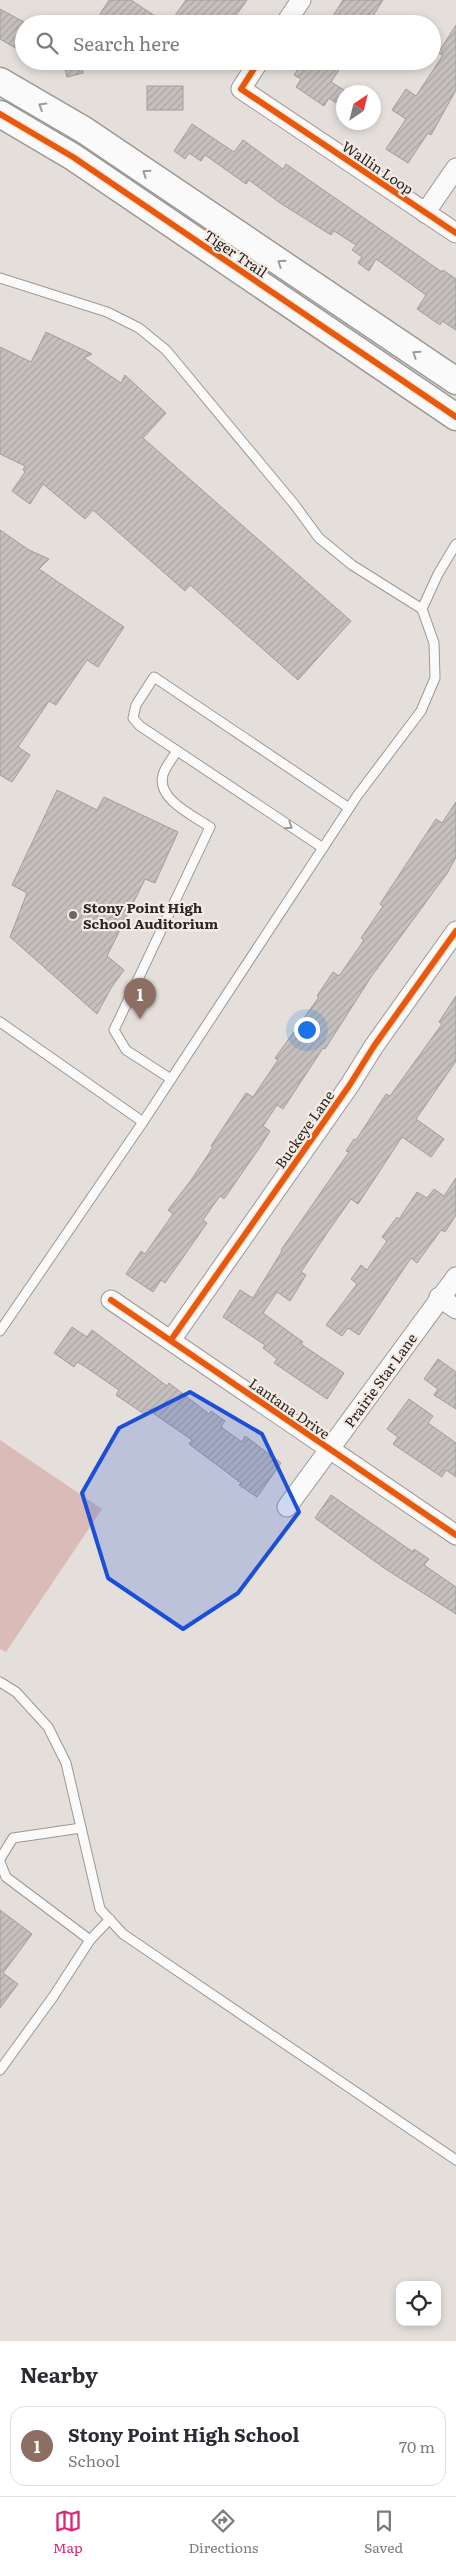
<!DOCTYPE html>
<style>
:root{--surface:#fff;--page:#f7f7f7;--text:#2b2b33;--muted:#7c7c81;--line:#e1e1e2;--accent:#db2777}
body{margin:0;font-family:Literata,serif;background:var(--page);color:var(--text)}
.controls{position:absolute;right:15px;bottom:15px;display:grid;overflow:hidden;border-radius:10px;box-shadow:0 2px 8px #0003}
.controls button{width:45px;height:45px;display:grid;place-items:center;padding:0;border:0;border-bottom:1px solid var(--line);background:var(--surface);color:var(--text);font:25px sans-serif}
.compass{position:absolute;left:336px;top:85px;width:45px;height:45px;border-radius:50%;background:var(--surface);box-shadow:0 2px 8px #0003;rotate:35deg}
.you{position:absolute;left:306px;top:1029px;width:18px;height:18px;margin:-12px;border:4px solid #fff;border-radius:50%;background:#1a73e8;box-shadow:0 0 0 8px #1a73e833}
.badge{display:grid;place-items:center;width:32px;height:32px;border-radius:50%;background:var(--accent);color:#fff;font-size:16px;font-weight:700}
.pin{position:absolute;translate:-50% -41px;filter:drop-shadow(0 1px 2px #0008)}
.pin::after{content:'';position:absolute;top:26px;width:18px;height:15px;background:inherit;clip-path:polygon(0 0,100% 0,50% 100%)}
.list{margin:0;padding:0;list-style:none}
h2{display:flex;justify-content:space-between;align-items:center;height:65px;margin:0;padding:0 20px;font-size:21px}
h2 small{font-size:16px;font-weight:400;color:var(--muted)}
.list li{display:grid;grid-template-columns:32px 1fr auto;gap:15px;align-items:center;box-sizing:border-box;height:80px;margin:0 10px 10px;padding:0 10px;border:1px solid var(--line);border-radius:15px}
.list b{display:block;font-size:19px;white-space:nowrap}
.list p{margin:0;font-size:16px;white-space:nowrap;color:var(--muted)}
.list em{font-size:16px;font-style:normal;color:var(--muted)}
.icon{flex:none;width:28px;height:28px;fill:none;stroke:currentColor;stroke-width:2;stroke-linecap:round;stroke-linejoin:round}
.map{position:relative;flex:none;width:456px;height:2341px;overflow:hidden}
.search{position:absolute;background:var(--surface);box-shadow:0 2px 8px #0003;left:15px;right:15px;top:15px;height:55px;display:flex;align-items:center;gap:12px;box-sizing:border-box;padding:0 18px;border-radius:28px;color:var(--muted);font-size:19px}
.sheet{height:155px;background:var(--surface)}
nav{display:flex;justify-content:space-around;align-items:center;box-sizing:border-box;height:70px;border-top:1px solid var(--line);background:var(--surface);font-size:14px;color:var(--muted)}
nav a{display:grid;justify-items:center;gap:2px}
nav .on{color:var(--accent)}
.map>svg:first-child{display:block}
</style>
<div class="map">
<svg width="456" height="2341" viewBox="0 0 456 2341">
<defs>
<pattern id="building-hatch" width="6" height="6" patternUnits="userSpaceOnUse" patternTransform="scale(1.25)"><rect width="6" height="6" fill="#c5c0bd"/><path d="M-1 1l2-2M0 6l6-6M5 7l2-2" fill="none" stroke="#a9a5a2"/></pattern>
</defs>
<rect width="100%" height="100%" fill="#e4dfdb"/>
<!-- green -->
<path fill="#dabbb8" d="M0 1440 102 1509 6 1652 0 1649Z"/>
<!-- building -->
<g fill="url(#building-hatch)" stroke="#a19e9b">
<path d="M109 0H131L167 24H115L100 14Z"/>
<path d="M186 0H247L230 24H169Z"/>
<path d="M343 0H383L368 24H328Z"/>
<path d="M0 9 24 22V53L0 39Z"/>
<path d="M456 25V90L431 135 428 133 408 163 386 149 406 119 392 110 406 89 416 96 443 55 438 53Z"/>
<path d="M63 61H81L83 73 67 77Z"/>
<path d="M303 61H345L331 82 344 90 336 103 329 98 324 106 296 87 301 79 294 75Z"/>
<rect x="147" y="86" width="36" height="24"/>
<path d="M192 124 234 152 243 140 283 169 286 164 442 272 443 270 456 279V330L442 321 440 325 417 309 426 295 376 259 369 271 358 263 362 257 352 250 356 245 334 231 331 235 280 203 249 180 246 184 205 155 201 161 189 153 185 159 174 151Z"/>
<path d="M46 332 92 354 84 358 121 383 125 375 166 413 143 438 351 621 298 680 190 585 185 591 93 510 85 519 43 484 30 504 12 491 25 472 23 470 25 466 0 454V347L31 362Z"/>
<path d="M0 530 29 550 49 559 39 569 124 627 98 667 87 660 56 705 49 701 18 747 30 755 12 782 0 775Z"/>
<path d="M57 790 97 810 104 797 178 832 155 883 145 879 107 956 124 970 111 988 97 1014 10 937 27 893 12 885Z"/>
<path d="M456 802V857L448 872 371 977 325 1049 323 1048 283 1109 277 1105 263 1126 270 1131 260 1147 224 1199 220 1196 212 1207 203 1220 207 1223 165 1283 161 1280 153 1292 126 1274 141 1251 145 1254 173 1214 168 1210 192 1179 213 1147 211 1146 246 1093 253 1097 278 1060 275 1058 319 997 317 996 333 972 339 976 364 940 361 938 383 906 380 904 436 819 442 823Z"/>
<path d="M456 996V1061L416 1119 444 1139 431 1157 402 1137 358 1204 351 1199 327 1233 301 1272 306 1275 290 1301 277 1292 263 1313 303 1342 301 1344 344 1373 327 1399 274 1363 277 1359 263 1348 265 1345 223 1317 240 1290 253 1298 282 1251 281 1250 349 1152 346 1151 354 1139 356 1140 386 1094 390 1096 442 1024 439 1022Z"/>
<path d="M456 1178V1215L445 1232 441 1230 417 1263 411 1258 359 1335 348 1328 342 1336 326 1325 357 1284 351 1279 361 1265 367 1270 387 1241 382 1237 397 1217 399 1219 417 1192 427 1198 434 1189 444 1196Z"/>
<path d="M72 1327 87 1337 92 1330 167 1386 169 1383 209 1414 211 1411 225 1421 221 1427 242 1442 245 1436 281 1463 257 1497 239 1485 241 1483 189 1444 192 1440 147 1409 144 1414 116 1395 119 1390 84 1366 77 1362 74 1367 54 1353Z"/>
<path d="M438 1359 456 1372V1409L434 1395 438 1389 424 1379Z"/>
<path d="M409 1399 433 1416 428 1423 456 1443V1477L446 1470 442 1477 393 1444 398 1437 387 1429Z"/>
<path d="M331 1495 413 1552 414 1549 429 1559 424 1565 456 1587V1614L384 1568 315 1518Z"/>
<path d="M0 1910 32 1934 3 1973 18 1984 0 2008Z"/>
</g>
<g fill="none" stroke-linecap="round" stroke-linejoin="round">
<defs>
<g id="lane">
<path d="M0 278 107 312 139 328 166 350 294 504 319 538 352 565 422 609"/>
<path d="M323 848 140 726 133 718 136 705 154 677 349 808"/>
<path d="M0 1022 143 1122"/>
<path d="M171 1079 126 1050 114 1030 210 827C194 816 156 799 163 775 165 767 172 759 177 751"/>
<path d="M0 1331 143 1122 357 796 421 711 435 678 434 643 422 609 438 574 456 544"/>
<path d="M0 1682 16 1692 48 1727 66 1763 100 1909 123 1934 456 2160"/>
<path d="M0 1859 13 1838 81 1828"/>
<path d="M0 1862 6 1877 90 1940"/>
<path d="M0 2070 53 1997 90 1940 110 1919"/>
</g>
<g id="street">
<path d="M285 24 301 0"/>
<path d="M259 61 241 89 456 233"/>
<path d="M425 213 456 168"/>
<path d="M439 1297 456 1309"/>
<path d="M111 1300 456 1535"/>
<path d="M171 1340 349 1086 374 1046 456 931"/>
<path d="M287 1507 456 1277"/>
</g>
<g id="secondary">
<path d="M0 81 84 130 456 381"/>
<path d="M0 114 73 157 456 417"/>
</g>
</defs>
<!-- lane casing -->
<use href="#lane" stroke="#9b9895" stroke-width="11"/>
<!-- street casing -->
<use href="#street" stroke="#9b9895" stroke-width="21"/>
<!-- secondary casing -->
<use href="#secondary" stroke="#9b9895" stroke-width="29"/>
<!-- lane -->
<use href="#lane" stroke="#fbfafa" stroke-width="9"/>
<!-- street -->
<use href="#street" stroke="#fbfafa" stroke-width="19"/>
<!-- secondary -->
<use href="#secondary" stroke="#fbfafa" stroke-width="26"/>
<defs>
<g id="cycleway">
<path d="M259 61 241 89 456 233"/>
<path d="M0 114 73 157 456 417"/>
<path d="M111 1300 456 1535"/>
<path d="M171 1340 349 1086 374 1046 456 931"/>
</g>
</defs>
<!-- cycleway casing -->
<use href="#cycleway" stroke="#f6ebe4" stroke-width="9"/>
<!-- cycleway -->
<use href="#cycleway" stroke="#e8590c" stroke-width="6"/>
</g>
<!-- one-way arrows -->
<defs><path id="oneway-chevron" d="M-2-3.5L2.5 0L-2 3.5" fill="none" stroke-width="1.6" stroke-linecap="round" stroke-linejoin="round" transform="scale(1.25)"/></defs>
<g stroke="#9c9b99">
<use href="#oneway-chevron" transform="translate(42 106) rotate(-149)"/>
<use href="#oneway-chevron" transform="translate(146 173) rotate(-146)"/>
<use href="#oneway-chevron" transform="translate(281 263) rotate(-146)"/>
<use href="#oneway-chevron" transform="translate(416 354) rotate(-146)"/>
<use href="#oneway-chevron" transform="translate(289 826) rotate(33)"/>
</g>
<!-- marked area -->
<path fill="#1d4ed8" fill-opacity="0.2" stroke="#1d4ed8" stroke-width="4" stroke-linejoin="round" d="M190 1392 262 1434 299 1512 238 1593 183 1629 108 1578 82 1493 119 1428Z"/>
<!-- markers -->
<circle fill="#6a6763" stroke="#f6ebe4" stroke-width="2" cx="73" cy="915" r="5"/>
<g text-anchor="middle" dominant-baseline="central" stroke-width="4.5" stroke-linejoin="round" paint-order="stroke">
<!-- street labels -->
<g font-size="14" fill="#292623" stroke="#f6ebe4">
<text transform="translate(378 167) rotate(34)">Wallin Loop</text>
<text transform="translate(236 253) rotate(34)">Tiger Trail</text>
<text transform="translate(304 1129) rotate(-55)">Buckeye Lane</text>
<text transform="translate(380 1380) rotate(-54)">Prairie Star Lane</text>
<text transform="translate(290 1408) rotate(35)">Lantana Drive</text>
</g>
<!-- poi labels -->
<g font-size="14" font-weight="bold" fill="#292623" stroke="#f6ebe4" text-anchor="start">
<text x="83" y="907">Stony Point High<tspan x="83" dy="16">School Auditorium</tspan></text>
</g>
</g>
</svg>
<div class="controls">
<button><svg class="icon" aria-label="locate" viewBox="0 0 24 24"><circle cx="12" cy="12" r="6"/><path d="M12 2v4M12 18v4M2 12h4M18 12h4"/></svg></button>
</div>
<svg class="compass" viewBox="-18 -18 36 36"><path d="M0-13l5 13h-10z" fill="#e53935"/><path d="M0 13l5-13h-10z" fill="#7c7c81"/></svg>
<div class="you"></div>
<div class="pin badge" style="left:140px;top:1019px;background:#8d6e63">1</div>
<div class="search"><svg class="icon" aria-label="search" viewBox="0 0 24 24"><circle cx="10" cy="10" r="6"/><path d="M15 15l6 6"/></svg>Search here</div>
</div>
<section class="sheet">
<h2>Nearby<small></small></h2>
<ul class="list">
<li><span class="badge" style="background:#8d6e63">1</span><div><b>Stony Point High School</b><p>School</p></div><em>70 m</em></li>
</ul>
</section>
<nav>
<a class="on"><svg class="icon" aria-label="map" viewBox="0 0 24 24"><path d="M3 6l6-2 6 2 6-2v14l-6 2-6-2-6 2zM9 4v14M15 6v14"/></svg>Map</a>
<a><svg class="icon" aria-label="directions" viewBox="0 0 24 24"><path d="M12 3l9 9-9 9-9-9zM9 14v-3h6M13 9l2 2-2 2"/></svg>Directions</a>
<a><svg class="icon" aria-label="saved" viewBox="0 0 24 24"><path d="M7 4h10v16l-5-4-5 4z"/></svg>Saved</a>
</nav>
